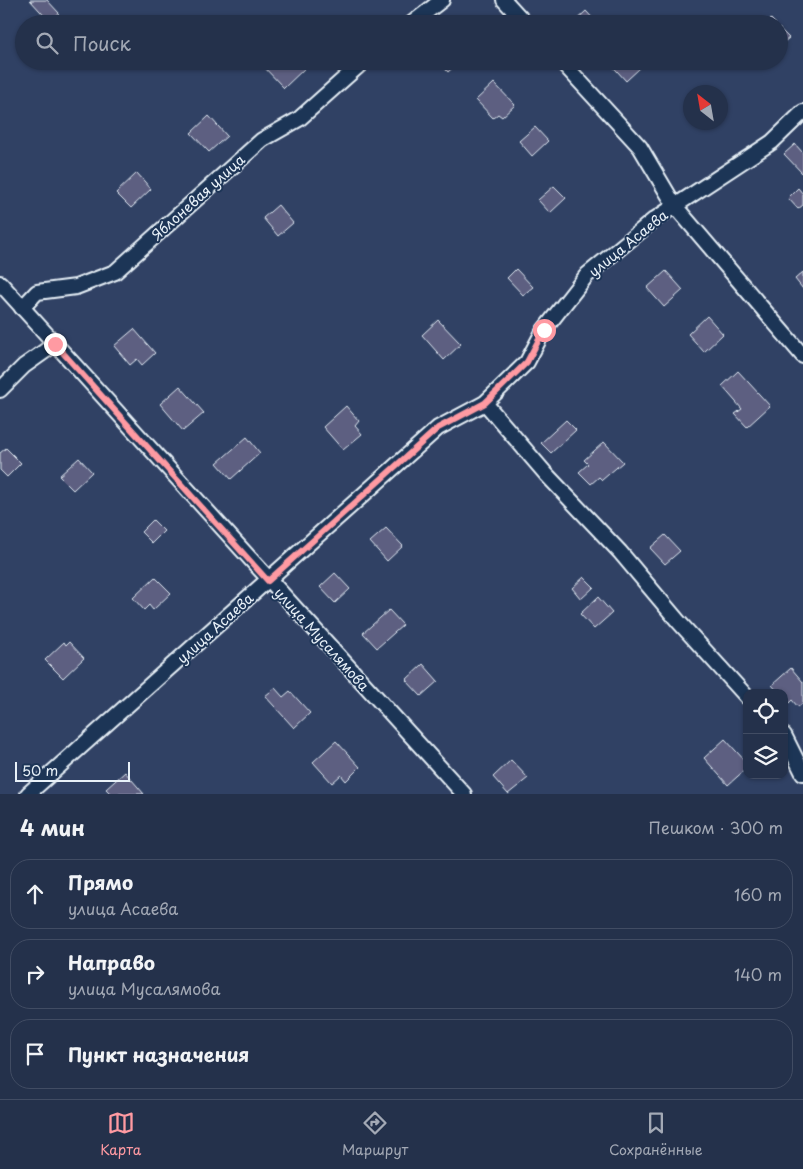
<!DOCTYPE html>
<html lang="ru">
<meta charset="utf-8">
<style>
:root{--surface:#24314b;--page:#2c3952;--text:#f1f3f6;--muted:#a3a9b5;--line:#414c63;--accent:#ff9aa2}
body{margin:0;font-family:"Playpen Sans",sans-serif;background:var(--page);color:var(--text)}
.controls{position:absolute;right:15px;bottom:15px;display:grid;overflow:hidden;border-radius:10px;box-shadow:0 1px 4px #0004}
.controls button{width:45px;height:45px;display:grid;place-items:center;padding:0;border:0;border-bottom:1px solid var(--line);background:var(--surface);color:var(--text);font:25px sans-serif}
.compass{position:absolute;left:683px;top:85px;width:45px;height:45px;border-radius:50%;background:var(--surface);box-shadow:0 1px 4px #0004;rotate:329deg}
.scale{position:absolute;left:15px;bottom:12px;width:115px;box-sizing:border-box;padding-left:5px;border:2px solid #e8f1f8;border-top:0;font-size:14px;line-height:18px;white-space:nowrap;color:#e8f1f8;-webkit-text-stroke:4px #1d3557;paint-order:stroke}
.stop{position:absolute;width:15px;height:15px;margin:-11px;border:4px solid #ff9aa2;border-radius:50%;background:#fff}
.stop.end{background:#ff9aa2;border-color:#fff;box-shadow:0 1px 5px #0008}
.list{margin:0;padding:0;list-style:none}
h2{display:flex;justify-content:space-between;align-items:center;height:65px;margin:0;padding:0 20px;font-size:21px}
h2 small{font-size:16px;font-weight:400;color:var(--muted)}
.list li{display:grid;grid-template-columns:32px 1fr auto;gap:15px;align-items:center;box-sizing:border-box;height:70px;margin:0 10px 10px;padding:0 10px;border:1px solid var(--line);border-radius:20px}
.list b{display:block;font-size:19px;white-space:nowrap}
.list p{margin:0;font-size:16px;white-space:nowrap;color:var(--muted)}
.list em{font-size:16px;font-style:normal;color:var(--muted)}
.icon{flex:none;width:28px;height:28px;fill:none;stroke:currentColor;stroke-width:2;stroke-linecap:round;stroke-linejoin:round}
.map{position:relative;flex:none;width:803px;height:794px;overflow:hidden}
.search{position:absolute;background:var(--surface);box-shadow:0 1px 4px #0004;left:15px;right:15px;top:15px;height:55px;display:flex;align-items:center;gap:12px;box-sizing:border-box;padding:0 18px;border-radius:28px;color:var(--muted);font-size:19px}
.sheet{height:305px;background:var(--surface)}
nav{display:flex;justify-content:space-around;align-items:center;box-sizing:border-box;height:70px;border-top:1px solid var(--line);background:var(--surface);font-size:14px;color:var(--muted)}
nav a{display:grid;justify-items:center;gap:2px}
nav .on{color:var(--accent)}
.map>svg:first-child{display:block}
</style>
<div class="map">
<svg width="803" height="794" viewBox="0 0 803 794">
<rect width="100%" height="100%" fill="#304164"/>
<filter id="ink" filterUnits="userSpaceOnUse"><feTurbulence type="fractalNoise" baseFrequency=".02" numOctaves="2"/><feDisplacementMap in="SourceGraphic" scale="10" xChannelSelector="R" yChannelSelector="G"/><feConvolveMatrix kernelMatrix="1 2 1 2 8 2 1 2 1" color-interpolation-filters="sRGB"/></filter>
<g filter="url(#ink)">
<!-- building -->
<g fill="#5d5e81" stroke="#e8f1f8">
<path d="M30 0H47L59 13 50 22Z"/>
<path d="M586 11 598 24H572Z"/>
<path d="M771 19 776 24H765Z"/>
<path d="M779 28 789 38 779 46Z"/>
<path d="M264 61H300L306 67 284 88 261 64Z"/>
<path d="M438 61H460L448 72Z"/>
<path d="M608 61H634L640 68 626 81Z"/>
<path d="M494 83 515 105 502 117 498 114 493 118 476 100Z"/>
<path d="M707 87 712 92H701Z"/>
<path d="M209 116 227 136 209 152 191 133Z"/>
<path d="M535 127 548 141 532 156 519 141Z"/>
<path d="M795 144 803 153V174L784 154Z"/>
<path d="M137 173 151 189 131 208 116 193Z"/>
<path d="M554 186 566 198 550 213 538 200Z"/>
<path d="M798 188 803 194V205L798 209 788 198Z"/>
<path d="M278 205 293 223 278 236 263 218Z"/>
<path d="M516 269 533 287 523 295 507 278Z"/>
<path d="M666 271 683 290 664 307 647 288Z"/>
<path d="M803 272V289L795 279Z"/>
<path d="M707 316 723 334 704 352 688 334Z"/>
<path d="M438 320 461 344 444 360 422 335Z"/>
<path d="M134 329 155 353 142 365 137 359 130 365 114 346Z"/>
<path d="M738 371 770 406 747 427 735 414 742 409 722 386Z"/>
<path d="M180 386 204 413 183 431 160 404Z"/>
<path d="M346 406 359 421 355 426 362 434 343 450 323 427Z"/>
<path d="M566 420 576 430 551 453 541 443Z"/>
<path d="M247 437 260 453 231 479 217 463Z"/>
<path d="M604 442 623 462 602 480 599 477 591 484 579 472 588 464 584 460Z"/>
<path d="M6 448 21 463 7 477 0 470V453Z"/>
<path d="M79 458 92 472 73 490 59 476Z"/>
<path d="M153 520 164 531 152 543 141 532Z"/>
<path d="M386 528 403 546 387 561 370 542Z"/>
<path d="M665 535 680 551 665 564 650 548Z"/>
<path d="M335 573 350 589 335 603 320 587Z"/>
<path d="M155 577 171 593 153 610 149 605 144 610 133 598Z"/>
<path d="M584 577 594 587 581 599 572 588Z"/>
<path d="M598 597 612 613 594 629 580 614Z"/>
<path d="M389 610 403 625 377 648 363 633Z"/>
<path d="M64 642 66 645 69 642 84 658 63 678 45 660Z"/>
<path d="M423 664 438 681 421 696 406 680Z"/>
<path d="M791 668 803 682V703L798 707 792 700 789 703 784 698V693H779L772 685Z"/>
<path d="M275 688 283 697 290 691 310 713 294 728 265 696Z"/>
<path d="M725 739 747 763V768L728 785 704 758Z"/>
<path d="M336 741 360 767 346 781 341 775 332 783 313 762Z"/>
<path d="M511 760 528 778 508 794 493 777Z"/>
<path d="M125 772 144 794H111L106 789Z"/>
</g>
<g fill="none" stroke-linecap="round" stroke-linejoin="round">
<defs>
<g id="street">
<path d="M504 0 526 24"/>
<path d="M411 24 442 0"/>
<path d="M561 61 640 147 675 206 803 356"/>
<path d="M0 283 464 794"/>
<path d="M22 308 37 292 76 287 115 272 262 140 299 119 364 61"/>
<path d="M0 390 24 366 55 344"/>
<path d="M485 403 546 474 620 552 678 621 747 697"/>
<path d="M784 735 803 773"/>
<path d="M28 794 438 428 485 403 527 362 544 330 587 275 655 219 772 142 803 112"/>
</g>
</defs>
<!-- street casing -->
<use href="#street" stroke="#e8f1f8" stroke-width="18"/>
<!-- street -->
<use href="#street" stroke="#1d3557" stroke-width="14"/>
</g>
</g>
<g fill="none" stroke-linecap="round" stroke-linejoin="round" filter="url(#ink)">
<!-- route -->
<path stroke="#ff9aa2" stroke-width="6" d="M55 344 268 581 438 428 485 403 527 362 544 330"/>
</g>
<g text-anchor="middle" dominant-baseline="central" stroke-width="4" stroke-linejoin="round" paint-order="stroke">
<!-- street labels -->
<g font-size="14" fill="#e8f1f8" stroke="#1d3557">
<text transform="translate(198 197) rotate(-42)">Яблоневая улица</text>
<text transform="translate(628 243) rotate(-39)">улица Асаева</text>
<text transform="translate(215 628) rotate(-42)">улица Асаева</text>
<text transform="translate(322 639) rotate(48)">улица Мусалямова</text>
</g>
</g>
</svg>
<div class="controls">
<button><svg class="icon" aria-label="locate" viewBox="0 0 24 24"><circle cx="12" cy="12" r="6"/><path d="M12 2v4M12 18v4M2 12h4M18 12h4"/></svg></button>
<button><svg class="icon" aria-label="layers" viewBox="0 0 24 24"><path d="M12 4l9 5-9 5-9-5zM3 14l9 5 9-5"/></svg></button>
</div>
<svg class="compass" viewBox="-18 -18 36 36"><path d="M0-13l5 13h-10z" fill="#e53935"/><path d="M0 13l5-13h-10z" fill="#a3a9b5"/></svg>
<div class="scale">50 m</div>
<div class="stop" style="left:544px;top:330px"></div>
<div class="stop end" style="left:55px;top:344px"></div>
<div class="search"><svg class="icon" aria-label="search" viewBox="0 0 24 24"><circle cx="10" cy="10" r="6"/><path d="M15 15l6 6"/></svg>Поиск</div>
</div>
<section class="sheet">
<h2>4 мин<small>Пешком · 300 m</small></h2>
<ul class="list">
<li><svg class="icon" aria-label="ahead" viewBox="0 0 24 24"><path d="M12 20V5M6 11l6-6 6 6"/></svg><div><b>Прямо</b><p>улица Асаева</p></div><em>160 m</em></li>
<li><svg class="icon" aria-label="right" viewBox="0 0 24 24"><path d="M7 20v-9h11M14 6l5 5-5 5"/></svg><div><b>Направо</b><p>улица Мусалямова</p></div><em>140 m</em></li>
<li><svg class="icon" aria-label="arrive" viewBox="0 0 24 24"><path d="M6 21V4h12l-3 4 3 4H6"/></svg><div><b>Пункт назначения</b></div></li>
</ul>
</section>
<nav>
<a class="on"><svg class="icon" aria-label="map" viewBox="0 0 24 24"><path d="M3 6l6-2 6 2 6-2v14l-6 2-6-2-6 2zM9 4v14M15 6v14"/></svg>Карта</a>
<a><svg class="icon" aria-label="directions" viewBox="0 0 24 24"><path d="M12 3l9 9-9 9-9-9zM9 14v-3h6M13 9l2 2-2 2"/></svg>Маршрут</a>
<a><svg class="icon" aria-label="saved" viewBox="0 0 24 24"><path d="M7 4h10v16l-5-4-5 4z"/></svg>Сохранённые</a>
</nav>
